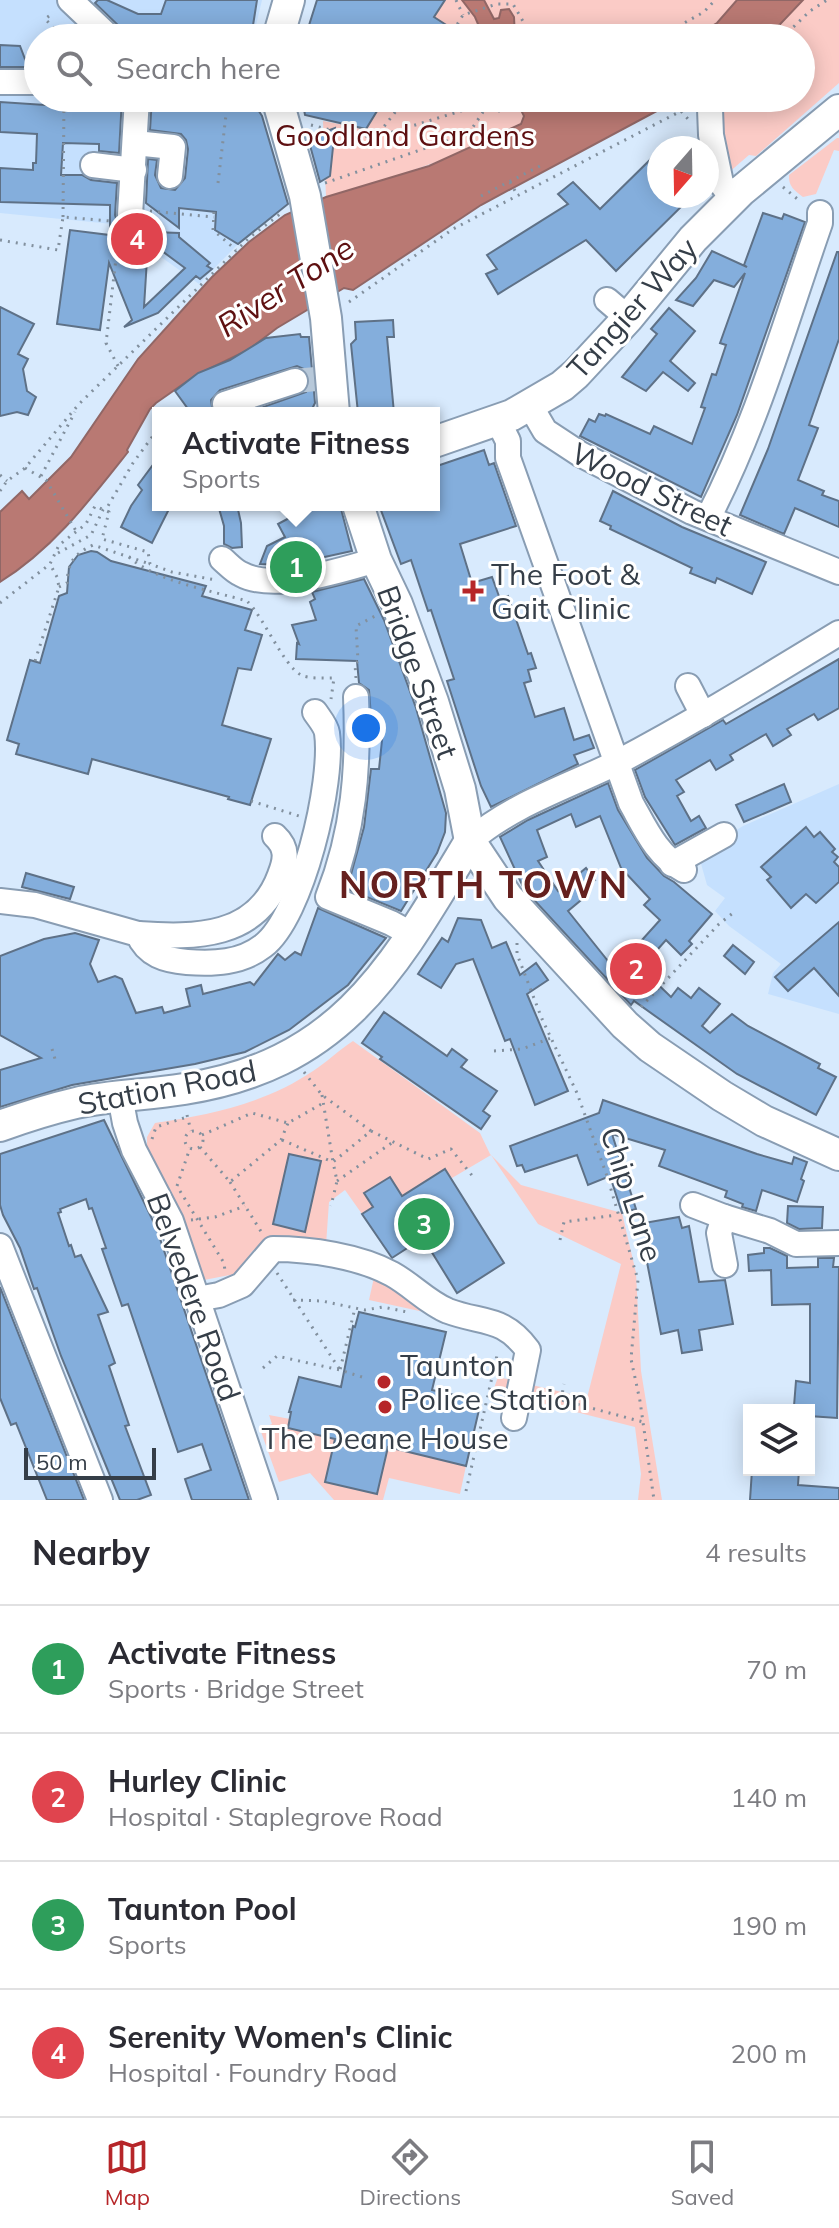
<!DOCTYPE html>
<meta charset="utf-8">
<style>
:root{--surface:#fff;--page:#f7f7f7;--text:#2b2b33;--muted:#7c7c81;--line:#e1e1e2;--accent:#b62629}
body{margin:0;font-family:Mulish,sans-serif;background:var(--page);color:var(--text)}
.controls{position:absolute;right:24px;bottom:24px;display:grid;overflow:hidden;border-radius:0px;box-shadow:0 4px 20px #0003}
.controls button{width:72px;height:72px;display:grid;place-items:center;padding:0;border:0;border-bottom:2px solid var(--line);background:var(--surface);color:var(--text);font:40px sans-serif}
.compass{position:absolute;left:647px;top:136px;width:72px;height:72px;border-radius:50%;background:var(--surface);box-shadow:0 4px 20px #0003;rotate:200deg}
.scale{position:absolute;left:24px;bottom:20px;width:132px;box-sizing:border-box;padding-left:8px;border:4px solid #353e48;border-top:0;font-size:22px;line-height:28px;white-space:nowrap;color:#353e48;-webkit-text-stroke:6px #fff;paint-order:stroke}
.you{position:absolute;left:366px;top:728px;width:28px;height:28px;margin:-20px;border:6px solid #fff;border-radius:50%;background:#1a73e8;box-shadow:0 0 0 12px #1a73e833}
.badge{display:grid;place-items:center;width:52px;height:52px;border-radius:50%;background:var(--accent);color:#fff;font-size:26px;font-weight:700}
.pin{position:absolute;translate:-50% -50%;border:4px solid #fff;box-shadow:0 2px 8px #0006}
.popup{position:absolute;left:152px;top:407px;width:288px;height:104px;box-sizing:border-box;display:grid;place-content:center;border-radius:0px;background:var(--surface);filter:drop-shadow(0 2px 6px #0005);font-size:26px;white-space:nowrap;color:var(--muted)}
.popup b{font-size:30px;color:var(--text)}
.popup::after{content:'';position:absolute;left:50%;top:100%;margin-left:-16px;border:16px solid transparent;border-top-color:var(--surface)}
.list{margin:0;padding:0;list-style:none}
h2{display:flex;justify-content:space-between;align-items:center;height:104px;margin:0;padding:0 32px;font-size:34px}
h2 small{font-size:26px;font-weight:400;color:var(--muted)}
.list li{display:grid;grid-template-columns:52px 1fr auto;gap:24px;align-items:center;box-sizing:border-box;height:128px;padding:0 32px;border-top:2px solid var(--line)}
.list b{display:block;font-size:30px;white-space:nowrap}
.list p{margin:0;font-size:26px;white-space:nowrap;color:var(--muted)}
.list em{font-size:26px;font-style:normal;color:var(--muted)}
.icon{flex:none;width:44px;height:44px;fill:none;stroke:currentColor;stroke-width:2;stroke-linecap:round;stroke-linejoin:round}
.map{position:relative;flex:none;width:839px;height:1500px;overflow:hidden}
.search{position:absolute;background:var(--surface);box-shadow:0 4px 20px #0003;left:24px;right:24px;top:24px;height:88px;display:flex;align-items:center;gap:20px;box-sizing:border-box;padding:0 28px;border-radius:44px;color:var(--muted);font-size:30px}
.sheet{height:616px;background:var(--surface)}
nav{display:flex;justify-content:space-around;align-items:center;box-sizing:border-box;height:112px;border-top:2px solid var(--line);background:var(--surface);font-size:22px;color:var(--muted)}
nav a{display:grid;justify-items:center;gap:4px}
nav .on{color:var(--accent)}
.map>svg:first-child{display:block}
</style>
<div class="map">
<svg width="839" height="1500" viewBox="0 0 839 1500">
<rect width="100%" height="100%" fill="#d8eafd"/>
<!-- built -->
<g fill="#c5e0fe">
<path d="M0 0H262L253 38H38V98H235L267 222 236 246 199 284 154 252 153 228 0 213Z"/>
<path d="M839 784V1014L768 994 773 973 781 964 729 926 715 911 725 898 707 885 698 853 743 826Z"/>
</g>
<!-- green -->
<g fill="#fbcbc6" fill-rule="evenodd">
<path d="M443 0H737L717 23 691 38H421Z"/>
<path d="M803 0H839V83L756 156 749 155 727 174 717 146 724 136 715 123 719 98H801V38H767Z"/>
<path d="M385 98H573L549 109H540L521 124 459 154 382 181 326 197 323 121 366 129Z"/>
<path d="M837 138H839V151L834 150 816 194 803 197C795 191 788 186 789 175Z"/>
<path d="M353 1041 480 1133 490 1154 521 1185 622 1213 636 1273 641 1371 662 1500H638L641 1474 635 1427 493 1391 498 1377 587 1398 621 1264 538 1224 491 1155 452 1178 445 1170 402 1196 389 1177 364 1193 373 1207 362 1214 345 1190 329 1202 326 1245C304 1243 265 1233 250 1254L252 1258 240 1273 204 1280 172 1197 147 1147V1137L155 1123C210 1115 266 1103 313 1071 327 1062 339 1050 353 1041ZM290 1154 305 1231 273 1224Z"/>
<path d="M375 1273 447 1317 369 1300Z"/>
<path d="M269 1415 290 1419 288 1428 335 1439 325 1481 388 1447 466 1466 460 1494 389 1478 383 1500H334L310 1473 279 1482 260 1429 272 1424Z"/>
</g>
<!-- water -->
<g fill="#b97973" stroke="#916766" stroke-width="2">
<path d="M462 0H484L494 19 499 18 501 10 509 9 514 17 515 38H484L475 17Z"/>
<path d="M737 0H803L767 38H691L717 23Z"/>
<path d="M515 98H534L540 109H549L573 98H681L481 205 353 290 344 288 277 328 248 350 196 375 156 403 150 409 127 450 128 452C90 500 53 549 0 582V512L22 491 29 499 71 457 138 359 212 277 249 242 285 215 326 197 429 166 521 124 524 116Z"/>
</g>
<!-- building -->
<g fill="#84aedc" stroke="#5e7187" stroke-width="2" fill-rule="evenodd">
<path d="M98 0H107L138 14H161L166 0H257L251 38H125L120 27 95 3Z"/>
<path d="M317 0H445L434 17 451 28 445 38H305Z"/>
<path d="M0 45 20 46 28 67H0Z"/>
<path d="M75 98H122L119 153 99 151V144L63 143 61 175H82L91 180 117 183 115 215 117 222 125 231 179 233V237L210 263 207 266 212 269 200 279 196 276 158 313 124 327 132 320 109 263 100 330 57 324 70 230 110 235V205L0 202V168L33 170V163H36L37 134 0 132V102L75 107ZM162 251 185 268 144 307 147 259Z"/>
<path d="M152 98H231L255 105 262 116 288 204 238 244 215 230 216 212 179 208V228L146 203 148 159 157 160 155 175 161 188 175 190 185 178 188 149 186 140 181 134 150 130Z"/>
<path d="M302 98H385L366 129 305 115Z"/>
<path d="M335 128 330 176 320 182 308 138Z"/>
<path d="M659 151V196H692L616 271 586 240 498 294 486 274 497 269 487 255 568 204 558 194 573 182 600 209Z"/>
<path d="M763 213 782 219 784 214 805 222 737 415 701 497 580 436 589 419 595 422 599 414 605 416 606 414 650 434 654 426 692 444 705 408 701 407 712 374 716 375 726 345 720 343 745 273 734 287 714 280 693 306 676 300 696 278 712 251 747 267 744 265Z"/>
<path d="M837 252H839V339L809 425 818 428 798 480 824 491 822 495 839 501V527L795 508 784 534 740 515 768 449Z"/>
<path d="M0 307 34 324 18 354 28 359 23 369 27 391 36 397 28 415 17 412 0 416Z"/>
<path d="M669 308 695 331 670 361 695 383 688 391 663 372 646 391 622 377 657 334 651 329Z"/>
<path d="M393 320 394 337H387L394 413H358L351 344 356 339 355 322Z"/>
<path d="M300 334 301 337H309L315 403 310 413H246L306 392 309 377 304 369 297 366 220 390 211 400 213 413H191L175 391 198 373 230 360 266 338Z"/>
<path d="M484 450 489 465 494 463 516 526 460 544 472 583 492 577 500 599 508 596 528 654 531 653 536 668 528 670 531 681 524 683 535 717 564 708 574 740 589 735 594 748 574 755 578 764 491 807 481 786 447 681 454 679 431 610 428 611 411 560 401 564 379 505H434V467Z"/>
<path d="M158 458V505H171L152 543 121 527 131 506 142 490 138 485Z"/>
<path d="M613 491 682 527 766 562 752 594 717 578 715 583 690 573 692 568 610 529 611 526 600 521Z"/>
<path d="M218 505H237L241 523 242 547 232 548 224 544V526Z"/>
<path d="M287 505H340L352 551 288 565 260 564 267 546 285 537 278 524 293 516Z"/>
<path d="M91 551 97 552 111 561 206 586 202 596 252 610 245 630 262 635 251 670 238 668 222 725 271 739 250 805 228 799 229 797 92 759 88 774 16 754 19 744 7 740 30 660 40 663 59 596 67 593 69 567 78 555Z"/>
<path d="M364 579 384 620 416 708 446 813 445 832 437 853 401 911 347 889 364 827 371 769H379L383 731H372L369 690 359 683 357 661 296 659 297 643 299 644 292 625 316 620 310 602 315 599 312 592Z"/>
<path d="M839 659V708L818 720 814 714 787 729 791 735 773 746 766 734 730 755 733 760 716 770 710 760 676 780 684 792 677 796 691 821 699 816 706 828 675 845 645 797 635 770 723 720 726 724Z"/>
<path d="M608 783 618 810 647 858 664 876 674 882 712 914 689 941 692 944 681 955 666 940 641 968 671 997 678 988 691 998 699 988 720 1004 702 1026 710 1033 732 1014 748 1026 820 1064 818 1068 836 1077 816 1115 737 1074 634 1001 631 1005 524 889 500 837 528 820ZM571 814 576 827 600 816 621 868 650 899 644 905 660 920 624 960 616 952 608 961 568 911 586 896 582 890 595 880 586 868 558 891 538 861 547 857 537 830Z"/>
<path d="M784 784 791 802 744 822 736 805Z"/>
<path d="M806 827 814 837 820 832 835 849 832 852 838 857 834 862 839 867V882L816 903 806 894 791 908 767 880 771 877 761 867Z"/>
<path d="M26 873 74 887 70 899 22 887Z"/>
<path d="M318 908 386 938 348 985 289 1030 245 1052 195 1064 72 1085 0 1107V1070L41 1058 0 1035V956L44 939 75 933 99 940 90 964 98 982 115 976 122 979 136 1013 162 1007 164 1013 190 1006 186 989 201 985 203 994 250 982 254 985 278 954 285 960 295 952 301 955Z"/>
<path d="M458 918 481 920 492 948 506 942 520 975 536 963 548 980 527 994 568 1091 535 1105 510 1039 505 1041 473 959 456 964 441 988 418 974 442 938 448 942Z"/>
<path d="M839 922V996L814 968 788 991 775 977Z"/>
<path d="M733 945 754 962 745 974 724 956Z"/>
<path d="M384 1012 447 1056 452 1049 467 1060 461 1067 497 1091 483 1111 490 1116 481 1129 380 1059 382 1057 362 1043Z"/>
<path d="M603 1100 757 1154 792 1164 794 1157 807 1162 801 1179 804 1181 797 1202 762 1190 756 1211 742 1207 743 1204 725 1197 727 1191 659 1166 665 1150 612 1134 636 1209 622 1213 610 1176 588 1185 577 1155 525 1172 522 1165 517 1166 510 1146 599 1113Z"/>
<path d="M104 1120 156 1227 249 1500H192L185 1479 211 1470 202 1444 178 1452 128 1304 122 1306 102 1249 106 1248 92 1208 89 1209 86 1199 60 1209 61 1212 58 1213 69 1246 71 1245 75 1257 81 1255 108 1312 98 1315 115 1363 109 1366 129 1425 125 1426 151 1495 137 1500H120L61 1356 37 1288 34 1289 20 1248 3 1215 0 1205V1154Z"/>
<path d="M289 1154 321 1161 305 1232 273 1224Z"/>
<path d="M445 1169 504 1263 457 1293 423 1238 392 1258 362 1214 373 1207 364 1193 390 1177 402 1196Z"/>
<path d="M788 1206 823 1207 822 1228 799 1229 787 1223Z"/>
<path d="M679 1217 682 1228 689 1226 699 1282 725 1280 733 1324 699 1330 702 1350 682 1353 678 1330 661 1334 645 1252H649L644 1223Z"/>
<path d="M764 1248H770L787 1256V1268L818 1267V1258H834L833 1267H839L837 1418 809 1416V1410H799V1406H794L796 1381 810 1383V1304L772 1305 771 1270 749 1271 748 1255 764 1253Z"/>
<path d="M0 1287 84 1500H47L16 1423 11 1425 0 1398Z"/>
<path d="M359 1312 446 1332 432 1390 481 1401 466 1466 388 1447 377 1494 325 1482 335 1439 288 1428 291 1412H289L299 1377 341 1387 353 1326 355 1327Z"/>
<path d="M752 1470H799L798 1485 839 1488V1500H750Z"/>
</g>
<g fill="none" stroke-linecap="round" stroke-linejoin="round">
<!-- minor-tunnel -->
<path stroke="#b7c8d9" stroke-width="24" stroke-dasharray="24 12" stroke-linecap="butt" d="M295 381 316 379"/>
<defs>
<g id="minor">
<path d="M70 0 110 38"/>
<path d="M0 82H38"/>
<path d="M710 109 711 135 721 183 733 199"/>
<path d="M135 143 173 147 170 176"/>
<path d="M93 165 134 170"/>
<path d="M130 215 137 98"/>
<path d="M607 300 628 318"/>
<path d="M225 404 295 381"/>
<path d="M531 407 545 431 580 454 692 512 839 572"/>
<path d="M498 421 508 441V458L631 803C645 828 657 856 684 870"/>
<path d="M708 518C757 424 785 323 820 223V213"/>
<path d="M222 559C228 564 234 571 241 574 273 592 343 570 376 560"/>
<path d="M688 686 703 715"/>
<path d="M356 697C359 768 354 831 328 897L391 923 413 935"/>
<path d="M470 841C511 805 567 787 616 763 692 723 765 678 839 633"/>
<path d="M672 864 724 835"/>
<path d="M0 901 35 905 138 934C147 955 165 960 187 962 214 964 241 963 263 946 302 917 334 781 327 733 326 726 319 718 315 712"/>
<path d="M138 934C195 938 257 938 280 875 286 860 288 848 275 836"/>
<path d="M120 1096 125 1123 134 1150 171 1221 265 1500"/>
<path d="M693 1205 724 1217"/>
<path d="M0 1246 100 1500"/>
<path d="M725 1265 719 1233 724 1217 770 1231 796 1244 839 1243"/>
<path d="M197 1299 219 1295 242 1285 273 1249C310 1249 359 1256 392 1274 412 1285 428 1303 448 1311 483 1324 503 1316 528 1350L514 1418"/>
</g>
<g id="major">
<path d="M278 38 289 0"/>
<path d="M277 98 305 196 326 318 334 413"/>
<path d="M434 442 512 415 562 386 576 374 628 318 693 239 741 191 839 110"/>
<path d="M358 505 376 560 397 604 433 702 460 789 470 841 508 898 625 1025 650 1047 722 1096 764 1121 839 1155"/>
<path d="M0 1126C25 1117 50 1109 76 1103 112 1095 148 1095 184 1089 343 1064 394 967 470 841"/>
</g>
</defs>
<!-- minor casing -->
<use href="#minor" stroke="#899db3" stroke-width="28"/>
<!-- major casing -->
<use href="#major" stroke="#899db3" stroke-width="34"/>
<!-- path -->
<g stroke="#82909e" stroke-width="3" stroke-dasharray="2 6" stroke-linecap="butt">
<path d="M456 0 463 15"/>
<path d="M49 16 45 19 64 38"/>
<path d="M449 38 463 15 497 4H513L528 30 536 38"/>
<path d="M657 38 704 12 715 0"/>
<path d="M782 38 810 11 827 0"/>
<path d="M730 106 733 98"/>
<path d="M311 125 353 136 376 137 406 98"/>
<path d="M376 137 474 107 483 112"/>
<path d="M510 182 518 196"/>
<path d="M218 183 228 98"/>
<path d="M325 183 469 133 483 112 496 104 499 111 527 98"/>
<path d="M783 187 801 202"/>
<path d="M481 196 540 166"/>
<path d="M150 211 214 217"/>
<path d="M214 212 213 230 236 250"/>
<path d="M63 217 64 98"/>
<path d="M0 240 58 250 63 217 111 221"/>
<path d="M349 302 453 229 681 111 689 120"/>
<path d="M118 366 106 343 119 233"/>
<path d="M25 468 46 480 76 531"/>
<path d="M0 475 7 481"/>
<path d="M41 476 75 412"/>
<path d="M0 491 7 481 25 468 79 404 250 237 284 211"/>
<path d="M58 553 91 535 103 510 108 506 133 463 158 429"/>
<path d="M129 557C155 581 213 591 247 601 265 619 283 665 301 675 309 679 325 678 334 678L331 699"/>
<path d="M59 587 67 583C68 562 74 554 93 545L150 564"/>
<path d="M0 603 50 564 59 545 86 524 95 506 109 512 102 539 148 552 150 564 172 572 216 580"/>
<path d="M35 661 59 587 57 577 50 564"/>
<path d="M356 678 355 664 358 661 356 626 377 615"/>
<path d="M251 801 299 816"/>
<path d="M517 943V954L542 1019 577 1093 607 1176 638 1280 631 1359 640 1401 654 1500"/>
<path d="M641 1007 719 924 733 913"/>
<path d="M52 1049 55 1059"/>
<path d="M494 1051 522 1049 551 1038"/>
<path d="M304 1072 322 1095 371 1131 333 1162 337 1181 331 1206"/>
<path d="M322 1095 333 1162"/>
<path d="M187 1115 191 1131"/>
<circle cx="194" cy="1140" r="9"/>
<path d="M371 1131 428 1159 451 1149 474 1178"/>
<path d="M202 1135 252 1113 288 1123 325 1102"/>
<path d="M152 1139 156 1127 187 1117"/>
<path d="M282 1140 333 1162"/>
<path d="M200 1147 230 1182 281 1140 288 1123"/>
<path d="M337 1181 393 1142"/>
<path d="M230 1182 262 1233"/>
<path d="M177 1186 190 1148"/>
<path d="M180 1191 224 1263 225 1271"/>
<path d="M191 1220 215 1217 245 1206"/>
<path d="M560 1240 564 1222 617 1215"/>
<path d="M277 1273 340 1370"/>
<path d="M293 1300 322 1301 355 1308"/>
<path d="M263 1368 277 1356 340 1370"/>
<path d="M362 1377 340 1370 355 1308 365 1310 383 1307 407 1312"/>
<path d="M539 1394 643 1422"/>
<path d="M561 1400 564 1384"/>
<path d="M466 1491 498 1351"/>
</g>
<!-- minor -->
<use href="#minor" stroke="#fff" stroke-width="24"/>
<!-- major -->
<use href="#major" stroke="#fff" stroke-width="30"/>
</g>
<!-- markers -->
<g fill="#b62629" stroke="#fff" stroke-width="3">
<path d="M469 579h8v8h8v8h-8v8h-8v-8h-8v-8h8z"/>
<circle cx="384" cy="1382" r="8"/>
<circle cx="385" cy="1407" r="8"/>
</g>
<g text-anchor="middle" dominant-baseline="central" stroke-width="6" stroke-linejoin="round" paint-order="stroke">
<!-- park labels -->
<g font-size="30" fill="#5e0f11" stroke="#fff">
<text x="405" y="135">Goodland Gardens</text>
</g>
<!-- street labels -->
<g font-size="30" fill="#353e48" stroke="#fff">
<text transform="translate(632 308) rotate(-48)">Tangier Way</text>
<text transform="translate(652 489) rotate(26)">Wood Street</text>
<text transform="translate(418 672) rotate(70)">Bridge Street</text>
<text transform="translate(167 1087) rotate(-11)">Station Road</text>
<text transform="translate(632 1194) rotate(72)">Chip Lane</text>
<text transform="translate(194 1297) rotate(70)">Belvedere Road</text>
</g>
<!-- poi labels -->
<g font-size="30" fill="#353e48" stroke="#fff" text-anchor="start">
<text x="491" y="574">The Foot &amp;<tspan x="491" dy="34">Gait Clinic</tspan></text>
<text x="400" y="1365">Taunton<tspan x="400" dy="34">Police Station</tspan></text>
<text x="385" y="1438" text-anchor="middle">The Deane House</text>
</g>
<!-- water labels -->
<g font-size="32" font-style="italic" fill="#5e1011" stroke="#fff">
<text transform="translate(285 286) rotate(-33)">River Tone</text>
</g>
<!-- district labels -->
<g font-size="38" font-weight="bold" letter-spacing="2" fill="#65201e" stroke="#fff">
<text x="484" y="884">NORTH TOWN</text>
</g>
</g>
</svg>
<div class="controls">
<button><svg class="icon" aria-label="layers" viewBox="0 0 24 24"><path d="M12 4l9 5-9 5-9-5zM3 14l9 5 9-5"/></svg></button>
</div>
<svg class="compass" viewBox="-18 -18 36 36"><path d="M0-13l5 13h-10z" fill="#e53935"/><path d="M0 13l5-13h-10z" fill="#7c7c81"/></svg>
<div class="scale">50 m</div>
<div class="you"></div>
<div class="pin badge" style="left:296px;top:567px;background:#2e9e5b">1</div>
<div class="popup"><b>Activate Fitness</b>Sports</div>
<div class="pin badge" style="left:636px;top:969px;background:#e0444e">2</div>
<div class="pin badge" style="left:424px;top:1224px;background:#2e9e5b">3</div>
<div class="pin badge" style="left:137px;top:239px;background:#e0444e">4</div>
<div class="search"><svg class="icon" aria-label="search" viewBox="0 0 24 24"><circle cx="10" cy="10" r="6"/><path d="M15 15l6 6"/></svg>Search here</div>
</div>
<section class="sheet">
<h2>Nearby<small>4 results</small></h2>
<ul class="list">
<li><span class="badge" style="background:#2e9e5b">1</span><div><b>Activate Fitness</b><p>Sports · Bridge Street</p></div><em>70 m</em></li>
<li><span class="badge" style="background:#e0444e">2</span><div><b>Hurley Clinic</b><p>Hospital · Staplegrove Road</p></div><em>140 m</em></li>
<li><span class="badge" style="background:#2e9e5b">3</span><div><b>Taunton Pool</b><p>Sports</p></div><em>190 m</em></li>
<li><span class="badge" style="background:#e0444e">4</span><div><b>Serenity Women's Clinic</b><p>Hospital · Foundry Road</p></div><em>200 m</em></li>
</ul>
</section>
<nav>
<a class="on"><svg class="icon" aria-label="map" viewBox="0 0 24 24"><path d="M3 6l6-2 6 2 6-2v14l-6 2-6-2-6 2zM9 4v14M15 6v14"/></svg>Map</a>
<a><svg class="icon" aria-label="directions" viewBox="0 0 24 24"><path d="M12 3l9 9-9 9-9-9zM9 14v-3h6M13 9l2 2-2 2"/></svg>Directions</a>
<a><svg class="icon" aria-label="saved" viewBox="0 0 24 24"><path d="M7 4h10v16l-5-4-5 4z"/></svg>Saved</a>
</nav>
